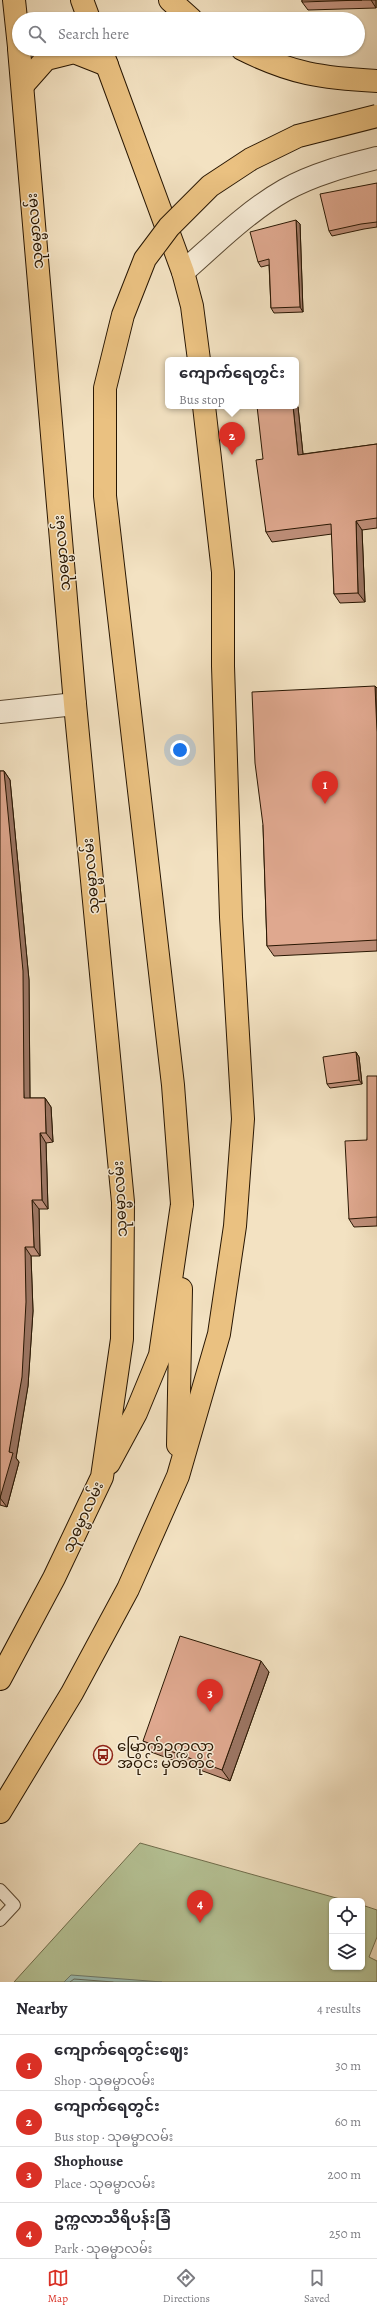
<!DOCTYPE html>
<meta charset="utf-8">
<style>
:root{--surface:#fff;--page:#f2f2f3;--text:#2b2b33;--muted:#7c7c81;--line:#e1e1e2;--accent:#d93025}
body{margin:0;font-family:Alegreya,"Noto Sans Myanmar",serif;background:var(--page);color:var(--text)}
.controls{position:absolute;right:12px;bottom:12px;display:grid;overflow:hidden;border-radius:6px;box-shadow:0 1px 3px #0004}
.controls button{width:36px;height:36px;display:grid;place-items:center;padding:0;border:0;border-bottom:1px solid var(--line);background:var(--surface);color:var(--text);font:20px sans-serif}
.you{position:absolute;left:180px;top:750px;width:14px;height:14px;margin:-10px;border:3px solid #fff;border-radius:50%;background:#1a73e8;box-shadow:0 0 0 6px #1a73e833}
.badge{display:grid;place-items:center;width:26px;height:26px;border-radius:50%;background:var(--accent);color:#fff;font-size:13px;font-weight:700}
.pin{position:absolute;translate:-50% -33px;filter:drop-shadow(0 1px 2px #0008)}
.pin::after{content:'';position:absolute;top:21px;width:14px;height:12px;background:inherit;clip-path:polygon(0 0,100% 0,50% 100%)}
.popup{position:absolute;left:165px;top:357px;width:134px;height:52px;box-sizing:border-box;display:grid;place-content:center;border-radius:6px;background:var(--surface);filter:drop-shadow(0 1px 3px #0005);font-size:13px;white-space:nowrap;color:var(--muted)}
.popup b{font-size:15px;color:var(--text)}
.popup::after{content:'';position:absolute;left:50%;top:100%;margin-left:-8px;border:8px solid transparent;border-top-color:var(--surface)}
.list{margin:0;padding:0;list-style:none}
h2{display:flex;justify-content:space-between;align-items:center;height:52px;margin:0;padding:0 16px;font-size:17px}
h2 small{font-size:13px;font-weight:400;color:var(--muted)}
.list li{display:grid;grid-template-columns:26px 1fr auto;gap:12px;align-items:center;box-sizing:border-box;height:56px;padding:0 16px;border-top:1px solid var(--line)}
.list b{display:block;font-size:15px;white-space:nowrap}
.list p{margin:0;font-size:13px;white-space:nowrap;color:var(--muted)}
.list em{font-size:13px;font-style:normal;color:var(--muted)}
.icon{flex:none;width:22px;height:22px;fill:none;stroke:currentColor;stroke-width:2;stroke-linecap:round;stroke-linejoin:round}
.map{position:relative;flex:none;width:377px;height:1982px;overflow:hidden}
.search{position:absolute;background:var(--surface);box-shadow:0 1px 3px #0004;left:12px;right:12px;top:12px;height:44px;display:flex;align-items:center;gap:10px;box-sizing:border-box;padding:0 14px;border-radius:22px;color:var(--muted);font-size:15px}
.sheet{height:276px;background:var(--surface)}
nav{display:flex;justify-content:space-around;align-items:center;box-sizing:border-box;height:56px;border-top:1px solid var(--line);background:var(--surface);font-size:11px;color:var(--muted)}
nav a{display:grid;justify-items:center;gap:2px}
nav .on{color:var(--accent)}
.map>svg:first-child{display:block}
</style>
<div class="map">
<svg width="377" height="1982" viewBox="0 0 377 1982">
<rect width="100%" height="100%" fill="#f3e2c2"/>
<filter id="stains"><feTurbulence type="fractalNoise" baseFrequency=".005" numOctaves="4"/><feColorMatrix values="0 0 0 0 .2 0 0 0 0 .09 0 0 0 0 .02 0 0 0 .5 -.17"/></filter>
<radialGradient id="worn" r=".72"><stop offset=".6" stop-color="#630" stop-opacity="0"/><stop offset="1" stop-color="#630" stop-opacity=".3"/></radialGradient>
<!-- green -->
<path fill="#b6c497" stroke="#6f6d4c" d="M140 1843 347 1901H332V1967H362V1905L377 1910V1937L369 1957 377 1961V1982H14Z"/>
<!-- water -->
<path fill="#9bbeb4" stroke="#6d7b6d" d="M71 1975 162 1982H64Z"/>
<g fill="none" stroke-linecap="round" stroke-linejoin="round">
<!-- shore -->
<path stroke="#626a5b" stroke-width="1" d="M70 1982 74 1979 113 1982"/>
<defs>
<path id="service" d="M0 1890 14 1905 0 1920"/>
<g id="minor">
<path d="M183 272C215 244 248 211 285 190 314 174 345 166 377 158"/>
<path d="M0 712 75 704"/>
</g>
<g id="primary">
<path d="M14 0 19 47"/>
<path d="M82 0 89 19"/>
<path d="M170 0 191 19"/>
<path d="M101 49 183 272 192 306 199 360"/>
<path d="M242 49C292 74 322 78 377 81"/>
<path d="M23 85 46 59 74 52 107 65"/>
<path d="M178 1445 181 1289"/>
<path d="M109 1463 136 1413 160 1355 182 1204"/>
<path d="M0 1679 54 1578 102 1477 122 1339 123 1202 75 704 19 49"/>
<path d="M0 1812 72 1693 128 1589 178 1476 219 1334 235 1226 243 1119 231 917 223 666V572L204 406"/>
</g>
</defs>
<!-- service casing -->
<use href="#service" stroke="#5b4932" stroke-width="14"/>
<!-- minor casing -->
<use href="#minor" stroke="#5b4932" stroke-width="24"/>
<!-- primary casing -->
<use href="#primary" stroke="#281602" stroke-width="24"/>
<!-- service -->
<use href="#service" stroke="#f7ecd7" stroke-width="12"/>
<!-- minor -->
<use href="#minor" stroke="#f7ecd7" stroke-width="22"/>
<!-- primary -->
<use href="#primary" stroke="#eac181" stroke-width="22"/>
<defs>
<path id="primary-bridge" d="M182 1204 173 1085 105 496V388L123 315 145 259 169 227 210 186 251 159 298 136 377 116"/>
</defs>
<!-- primary-bridge casing -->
<use href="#primary-bridge" stroke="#281602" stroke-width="24" stroke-linecap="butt"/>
<!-- primary-bridge -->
<use href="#primary-bridge" stroke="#eac181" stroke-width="22"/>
</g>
<!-- wall -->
<g fill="#c0907b" stroke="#281602">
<path d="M302 0H376V8L308 10 302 2Z"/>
<path d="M377 183V227L364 229 332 236 329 231Z"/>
<path d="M300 224 303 312 274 313 271 308 269 265 261 267 258 262Z"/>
<path d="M298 407 303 454 377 444V528L362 530 365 602 340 603 334 594 332 534 272 542 266 532 263 459Z"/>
<path d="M375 686 377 688V951L274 956 267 946 263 825Z"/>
<path d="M0 771H4L10 780 29 980 30 1098H45L51 1107 53 1142 46 1143 48 1209H39L40 1256H31L33 1311 28 1386 16 1458 19 1462 7 1507 0 1505Z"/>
<path d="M356 1052 359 1057 362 1084 330 1088 327 1084Z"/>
<path d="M377 1076V1226L354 1227 349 1219 367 1140Z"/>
<path d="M269 1672 230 1781 151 1752 143 1741Z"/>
</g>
<!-- shaded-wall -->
<g fill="#9c7664" stroke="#281602">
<path d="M371 0H376V8Z"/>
<path d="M296 220 300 224 303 312 300 307Z"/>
<path d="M296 404 298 407 304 464 298 455 293 406H296Z"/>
<path d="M356 521 362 530 365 602 358 593Z"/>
<path d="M375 686 377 688V732Z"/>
<path d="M4 771 10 780 29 980 30 1107 24 1098Z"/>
<path d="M356 1052 359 1057 362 1084 359 1080Z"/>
<path d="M45 1098 51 1107 53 1142 46 1133Z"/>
<path d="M40 1133 46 1143 48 1209 42 1200Z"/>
<path d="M32 1200 39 1209 40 1256 34 1247Z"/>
<path d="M25 1247 31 1256 33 1311 28 1386 16 1458 19 1462 7 1507 0 1498 9 1452Z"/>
<path d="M261 1661 269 1672 230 1781 222 1770Z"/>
</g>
<!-- building -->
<g fill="#dfa88f" stroke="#281602">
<path d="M302 0H362L302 2Z"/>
<path d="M377 183V222L361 224 329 231 320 194Z"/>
<path d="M296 220 300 307 271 308 269 259 258 262 250 232Z"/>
<path d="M257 406H293L298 455 377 444V518L356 521 358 593 334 594 331 524 266 532 256 460 263 459Z"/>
<path d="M375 686 377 732V940L267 946 263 825 255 763 252 692Z"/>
<path d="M0 771H4L23 971 24 1098H45L46 1133H40L42 1200H32L34 1247H25L26 1302 22 1377 9 1452 13 1453 0 1498Z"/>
<path d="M356 1052 359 1080 327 1084 323 1057Z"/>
<path d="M367 1076H377V1217L349 1219 345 1141 367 1140Z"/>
<path d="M180 1636 261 1661 222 1770 143 1741Z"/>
</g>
<!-- icons -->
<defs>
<symbol id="bus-ring" viewBox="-11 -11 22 22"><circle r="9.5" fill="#f7ecd7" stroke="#8f2418" stroke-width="1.5"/><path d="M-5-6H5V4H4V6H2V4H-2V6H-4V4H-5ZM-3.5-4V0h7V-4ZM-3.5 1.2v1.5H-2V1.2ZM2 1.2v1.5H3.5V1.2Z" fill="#8f2418"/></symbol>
</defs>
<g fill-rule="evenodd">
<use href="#bus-ring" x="92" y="1744" width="22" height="22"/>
</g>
<g text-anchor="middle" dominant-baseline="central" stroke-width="3" stroke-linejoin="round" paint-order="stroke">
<!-- street labels -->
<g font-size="15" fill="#281602" stroke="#f7ecd7">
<text transform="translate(35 231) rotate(-95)">သုဓမ္မာလမ်း</text>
<text transform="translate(62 553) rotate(-95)">သုဓမ္မာလမ်း</text>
<text transform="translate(91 876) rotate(-95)">သုဓမ္မာလမ်း</text>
<text transform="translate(120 1199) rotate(-93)">သုဓမ္မာလမ်း</text>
<text transform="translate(83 1517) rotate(-65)">သုဓမ္မာလမ်း</text>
</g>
<!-- poi labels -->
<g font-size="15" fill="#281602" stroke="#f7ecd7" text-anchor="start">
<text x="117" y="1746">မြောက်ဥက္ကလာ<tspan x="117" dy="17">အဝိုင်း မှတ်တိုင်</tspan></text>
</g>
</g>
<rect width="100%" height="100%" filter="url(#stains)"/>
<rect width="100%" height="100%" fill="url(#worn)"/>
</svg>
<div class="controls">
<button><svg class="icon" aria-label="locate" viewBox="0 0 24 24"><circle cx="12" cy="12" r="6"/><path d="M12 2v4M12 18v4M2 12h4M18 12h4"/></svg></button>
<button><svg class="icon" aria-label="layers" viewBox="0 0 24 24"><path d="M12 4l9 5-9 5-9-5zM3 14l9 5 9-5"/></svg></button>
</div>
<div class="you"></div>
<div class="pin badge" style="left:325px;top:804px">1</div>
<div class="pin badge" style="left:232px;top:455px">2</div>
<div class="popup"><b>ကျောက်ရေတွင်း</b>Bus stop</div>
<div class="pin badge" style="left:210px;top:1712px">3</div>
<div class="pin badge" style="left:200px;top:1923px">4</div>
<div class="search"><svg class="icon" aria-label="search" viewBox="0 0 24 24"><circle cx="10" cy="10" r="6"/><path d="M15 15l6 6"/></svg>Search here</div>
</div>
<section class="sheet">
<h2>Nearby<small>4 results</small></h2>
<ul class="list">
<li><span class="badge">1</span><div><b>ကျောက်ရေတွင်းဈေး</b><p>Shop · သုဓမ္မာလမ်း</p></div><em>30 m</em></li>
<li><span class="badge">2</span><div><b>ကျောက်ရေတွင်း</b><p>Bus stop · သုဓမ္မာလမ်း</p></div><em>60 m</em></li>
<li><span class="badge">3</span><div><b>Shophouse</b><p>Place · သုဓမ္မာလမ်း</p></div><em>200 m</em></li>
<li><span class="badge">4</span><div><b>ဥက္ကလာသီရိပန်းခြံ</b><p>Park · သုဓမ္မာလမ်း</p></div><em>250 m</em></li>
</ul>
</section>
<nav>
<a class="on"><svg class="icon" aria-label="map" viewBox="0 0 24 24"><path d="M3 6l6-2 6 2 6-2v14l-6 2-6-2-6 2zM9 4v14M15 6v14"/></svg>Map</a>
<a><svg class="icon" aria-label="directions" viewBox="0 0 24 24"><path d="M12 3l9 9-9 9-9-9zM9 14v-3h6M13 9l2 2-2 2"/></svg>Directions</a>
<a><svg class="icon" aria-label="saved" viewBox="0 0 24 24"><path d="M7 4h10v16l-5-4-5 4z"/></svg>Saved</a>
</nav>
